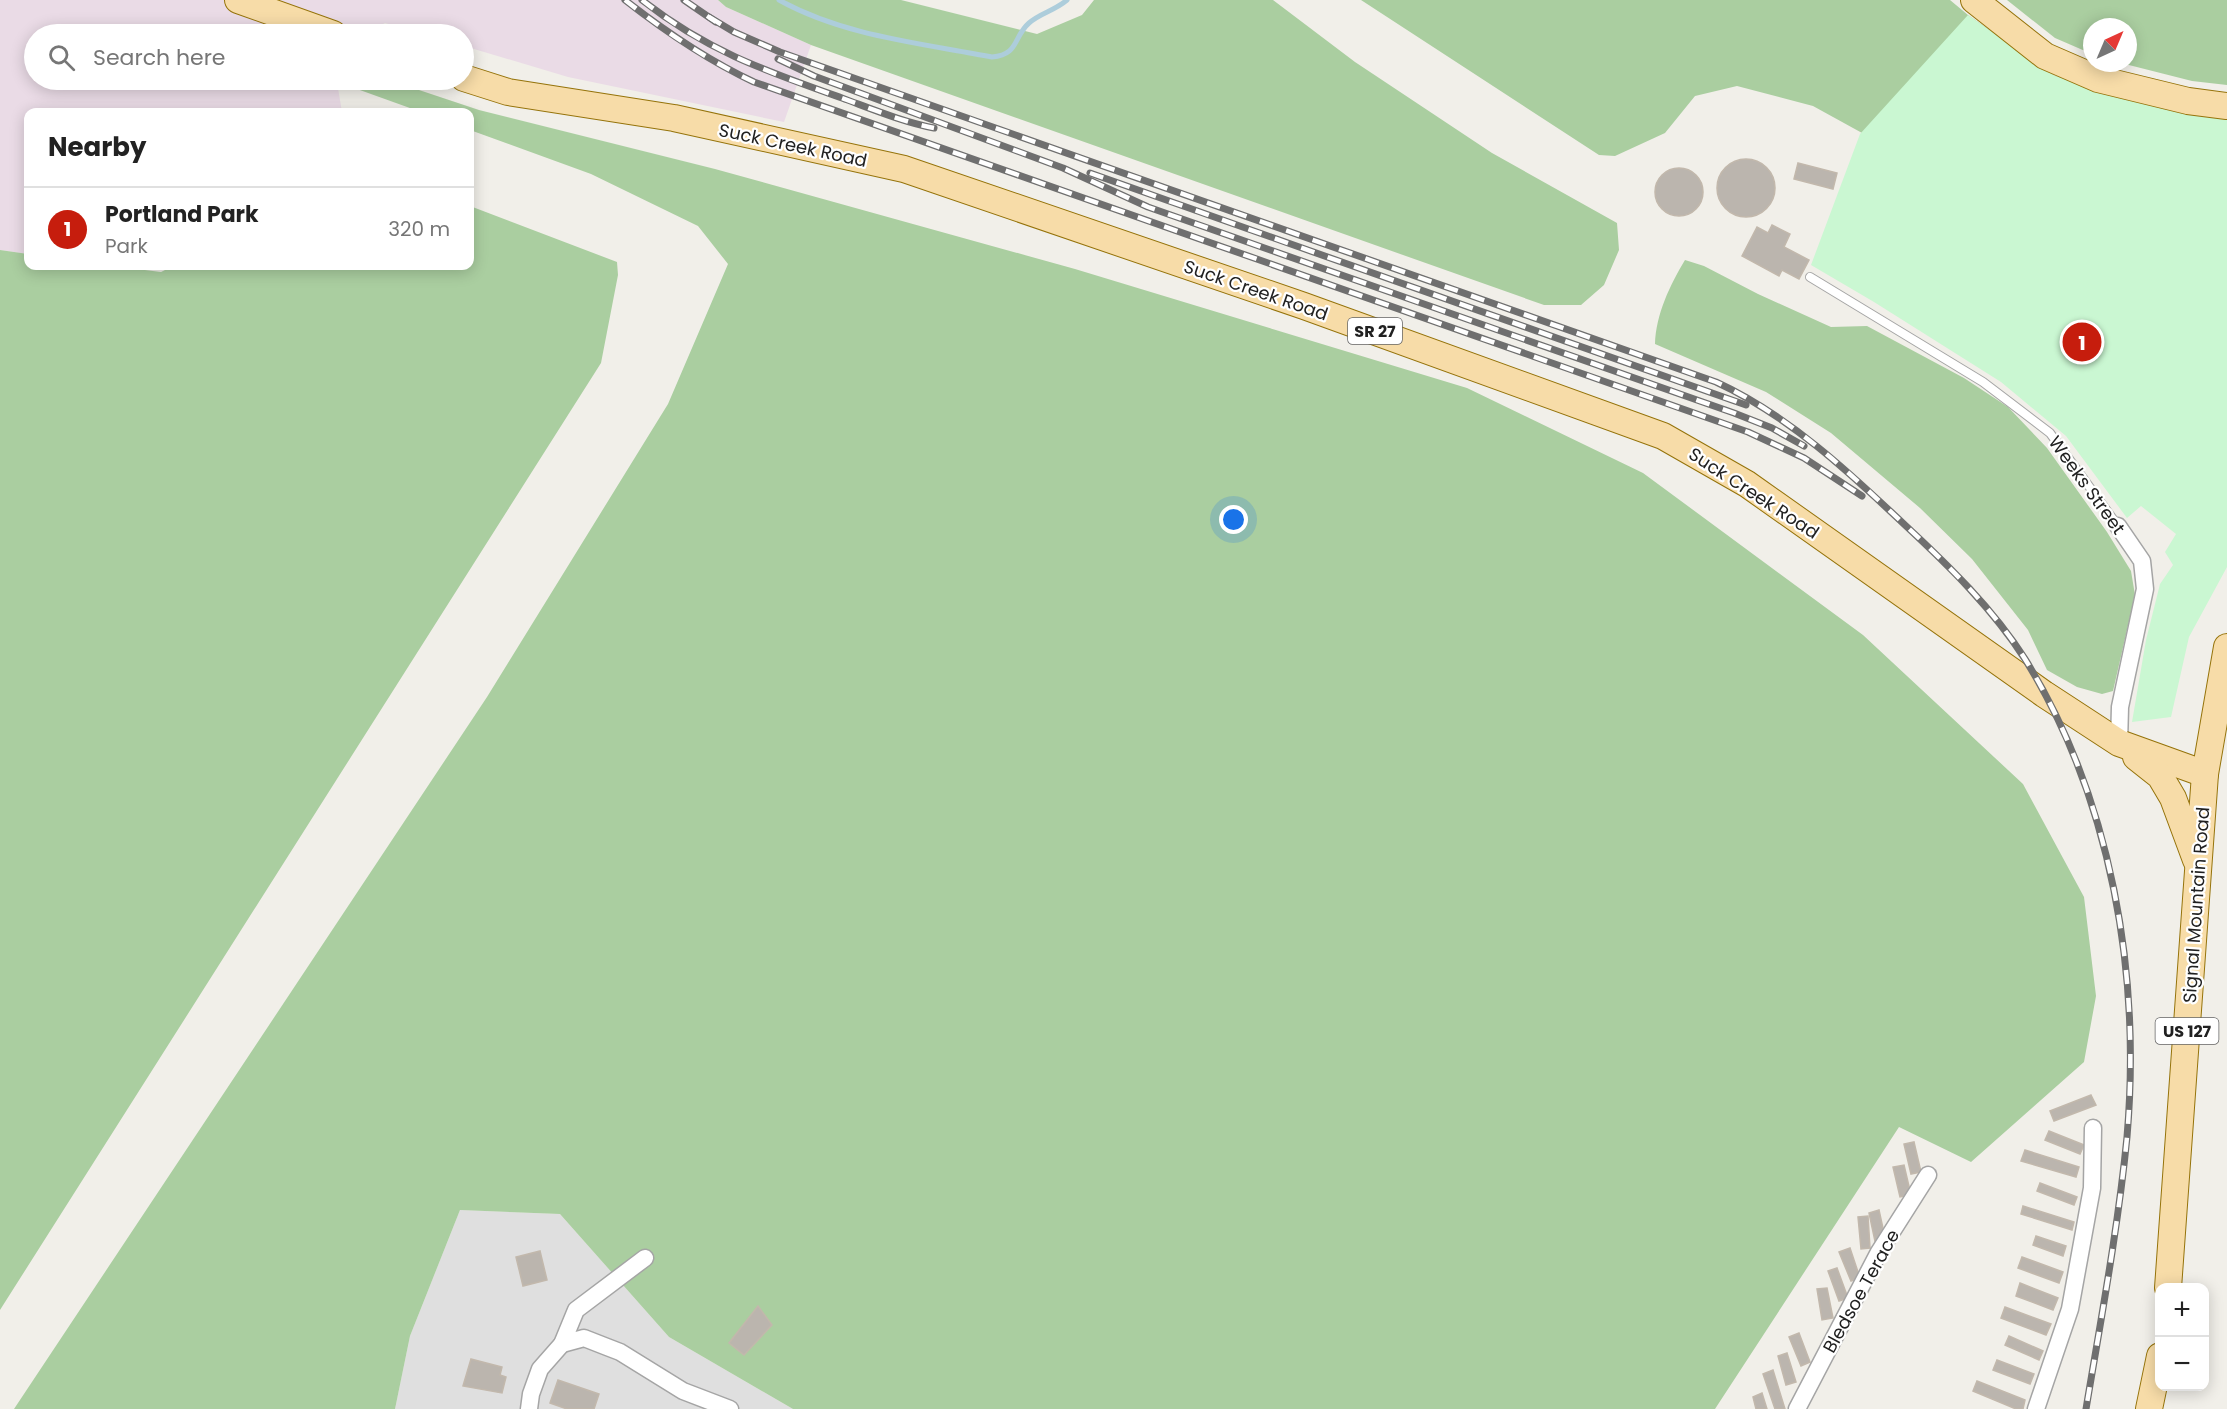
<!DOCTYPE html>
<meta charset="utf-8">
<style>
:root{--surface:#fff;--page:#f6f6f6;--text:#222;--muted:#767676;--line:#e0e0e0;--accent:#c61d0d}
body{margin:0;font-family:Poppins,sans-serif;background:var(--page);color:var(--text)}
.controls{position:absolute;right:18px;bottom:18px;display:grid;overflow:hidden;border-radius:12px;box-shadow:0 3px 15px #0003}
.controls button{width:54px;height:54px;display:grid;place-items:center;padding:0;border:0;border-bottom:2px solid var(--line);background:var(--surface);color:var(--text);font:30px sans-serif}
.compass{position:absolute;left:2083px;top:18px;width:54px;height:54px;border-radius:50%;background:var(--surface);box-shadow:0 3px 15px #0003;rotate:44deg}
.you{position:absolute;left:1234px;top:520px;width:21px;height:21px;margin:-15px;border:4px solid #fff;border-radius:50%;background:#1a73e8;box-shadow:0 0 0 9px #1a73e833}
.badge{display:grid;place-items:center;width:39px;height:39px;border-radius:50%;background:var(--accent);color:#fff;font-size:20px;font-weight:700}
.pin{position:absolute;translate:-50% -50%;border:3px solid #fff;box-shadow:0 2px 6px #0006}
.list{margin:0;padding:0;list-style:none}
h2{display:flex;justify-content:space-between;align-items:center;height:78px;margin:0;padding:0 24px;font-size:26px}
h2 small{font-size:20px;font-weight:400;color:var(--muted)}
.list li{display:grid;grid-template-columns:39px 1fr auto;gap:18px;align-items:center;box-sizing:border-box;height:84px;padding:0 24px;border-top:2px solid var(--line)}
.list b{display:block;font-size:22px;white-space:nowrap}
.list p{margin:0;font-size:20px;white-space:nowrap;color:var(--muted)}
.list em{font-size:20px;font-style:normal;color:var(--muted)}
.icon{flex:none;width:33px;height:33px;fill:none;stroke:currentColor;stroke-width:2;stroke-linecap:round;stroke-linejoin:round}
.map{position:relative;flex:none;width:2227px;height:1409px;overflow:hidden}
.search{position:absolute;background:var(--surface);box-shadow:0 3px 15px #0003;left:24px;top:24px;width:450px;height:66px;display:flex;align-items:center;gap:15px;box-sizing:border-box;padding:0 21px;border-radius:33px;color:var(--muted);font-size:22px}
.panel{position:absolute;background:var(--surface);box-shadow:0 3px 15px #0003;left:24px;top:108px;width:450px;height:162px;border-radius:12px}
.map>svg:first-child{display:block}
</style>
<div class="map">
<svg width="2227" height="1409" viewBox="0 0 2227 1409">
<rect width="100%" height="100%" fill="#f1efe9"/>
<!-- residential -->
<path fill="#dfdfdf" d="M460 1210 560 1214 669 1337 793 1409H395L410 1336Z"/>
<!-- industrial -->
<path fill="#eadbe6" d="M0 0H718L726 7 811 45 784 122 568 77 464 46V34H424L385 23 365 34H34V80H332L337 82 342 112H28V254L0 250Z"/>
<!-- forest -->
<g fill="#aacea0">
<path d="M718 0H901L1037 34 1082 15 1094 0H1273L1355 62 1492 153 1617 223 1619 250 1604 285 1581 305H1544L811 45 726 7Z"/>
<path d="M1361 0H1950L1968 15 2055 76 2227 120 1893 150 1813 106 1737 86 1695 96 1665 133 1615 156 1599 155Z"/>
<path d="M2007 0H2227V85L2192 81 2121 63H2128V27H2092V54L2055 38Z"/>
<path d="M332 80H389L479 110 715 169 1075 269 1467 388 1643 473 1863 635 2023 784 2084 897 2096 996 2084 1062 1971 1162 1899 1127 1715 1409H793L669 1337 560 1214 460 1210 410 1336 395 1409H14L487 697 668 404 728 264 698 226 591 174 470 130V112H421Z"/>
<path d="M470 206 617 262 618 275 601 363 0 1310V250L28 254V266H113L161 272 173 266H470Z"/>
<path d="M1685 260 1704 266 1758 294 1831 327 1867 326 1964 378 2008 407 2047 448 2107 532 2131 571 2135 595 2113 691 2102 694 2077 687 2047 670 2028 630 1972 559 1920 508 1831 433 1766 392 1655 344C1656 314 1670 285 1685 260Z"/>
</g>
<!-- park -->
<path fill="#caf7d2" d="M1968 15 2055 76 2227 120V567L2189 637 2171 717 2132 722 2146 640 2160 584 2173 565 2165 552 2176 534 2141 506 2127 518 2066 436 2001 382 1874 302 1811 265 1860 134Z"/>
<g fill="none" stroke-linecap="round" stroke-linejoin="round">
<!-- stream -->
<path stroke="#adcddb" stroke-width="5" d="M779 0C844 36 920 43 992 57 1019 55 1013 37 1029 23 1040 13 1054 11 1067 0"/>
</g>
<!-- building -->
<g fill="#bbb5ae" stroke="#c2b8ac" stroke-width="1.5">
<circle cx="1746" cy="188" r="29"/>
<path d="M1798 163 1837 173 1833 189 1794 179Z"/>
<circle cx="1679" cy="192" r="24"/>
<path d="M1772 225 1790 234 1784 247 1809 260 1799 279 1782 270 1779 276 1742 256 1757 227 1768 233Z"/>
<path d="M2091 1095 2096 1105 2054 1121 2050 1111Z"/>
<path d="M2049 1131 2084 1145 2080 1154 2045 1140Z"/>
<path d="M1914 1142 1921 1172 1911 1174 1904 1144Z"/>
<path d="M2025 1150 2079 1167 2076 1177 2021 1161Z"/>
<path d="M1904 1165 1911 1195 1900 1197 1893 1167Z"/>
<path d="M2040 1183 2077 1197 2074 1205 2037 1191Z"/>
<path d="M2023 1206 2074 1222 2072 1230 2021 1214Z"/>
<path d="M1879 1210 1886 1242 1876 1246 1869 1213Z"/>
<path d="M1868 1216 1870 1248 1861 1249 1858 1217Z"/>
<path d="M2036 1236 2066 1246 2063 1256 2033 1245Z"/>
<path d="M1850 1248 1860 1278 1851 1281 1839 1252Z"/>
<path d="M540 1251 547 1280 523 1286 516 1257Z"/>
<path d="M2022 1257 2063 1272 2059 1283 2018 1268Z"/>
<path d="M1837 1268 1848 1298 1839 1301 1828 1271Z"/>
<path d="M2020 1283 2058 1298 2053 1310 2016 1296Z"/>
<path d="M1827 1288 1833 1318 1822 1320 1817 1289Z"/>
<path d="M758 1306 772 1325 744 1355 729 1343Z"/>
<path d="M2005 1307 2051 1324 2046 1335 2001 1318Z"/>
<path d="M1799 1333 1810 1362 1801 1366 1789 1337Z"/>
<path d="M2009 1336 2043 1351 2039 1360 2005 1345Z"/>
<path d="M1787 1353 1796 1382 1786 1385 1778 1356Z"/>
<path d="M471 1359 502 1367 500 1375 506 1377 502 1393 463 1386Z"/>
<path d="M1997 1360 2034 1374 2030 1384 1993 1370Z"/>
<path d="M1773 1370 1785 1409H1775L1763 1374Z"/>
<path d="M558 1380 599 1394 594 1409H567L550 1403Z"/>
<path d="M1977 1381 2025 1400 2023 1409H2016L1973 1391Z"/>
<path d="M1762 1393 1767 1409H1756L1753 1397Z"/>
</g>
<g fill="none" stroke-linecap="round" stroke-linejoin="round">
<defs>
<path id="lane" d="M1810 277 1983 382 2050 433 2118 526"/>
<g id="street">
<path d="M2118 526 2142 561 2145 589 2120 707 2119 743"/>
<path d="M562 1344 584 1338 607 1347 620 1352 683 1391 730 1409"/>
<path d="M529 1409 531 1394 540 1369 562 1344 576 1310 645 1258"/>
<path d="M1797 1409 1879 1252 1928 1175"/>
<path d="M2036 1409 2070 1309 2092 1188 2093 1128"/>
</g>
<g id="primary">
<path d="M238 0 333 34"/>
<path d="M1974 0 2045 56 2098 79 2188 101 2227 106"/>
<path d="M464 78 508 92 674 118 904 169 1304 306 1663 436 1747 484 2044 694 2119 743 2205 774"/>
<path d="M2136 757 2160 776 2173 798 2196 860"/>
<path d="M2168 1288 2205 774 2227 647"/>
<path d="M2149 1409 2160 1356"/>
</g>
</defs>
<!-- lane casing -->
<use href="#lane" stroke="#a5a5a5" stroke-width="10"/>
<!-- street casing -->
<use href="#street" stroke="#a5a5a5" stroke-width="19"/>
<!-- primary casing -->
<use href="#primary" stroke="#95730a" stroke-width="28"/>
<!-- lane -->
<use href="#lane" stroke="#fff" stroke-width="8"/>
<!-- street -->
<use href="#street" stroke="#fff" stroke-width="16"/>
<!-- primary -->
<use href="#primary" stroke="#f7dca8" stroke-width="26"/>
<defs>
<g id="rail">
<path d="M625 0C666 32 707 60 754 82L1748 432 1804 458 1862 496"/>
<path d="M642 0C707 51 766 71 842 98 872 109 903 122 934 128"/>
<path d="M684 0 716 22"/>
<path d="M709 17 734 32 780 52 1716 382C1788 415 1849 472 1906 526 1949 566 1993 609 2025 659 2112 800 2141 974 2127 1137 2118 1228 2101 1319 2086 1409"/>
<path d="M778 59 814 76 1063 168 1148 207 1734 413 1772 428 1804 446"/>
<path d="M1090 173 1746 405"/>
</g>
</defs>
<!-- rail casing -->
<use href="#rail" stroke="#6f6f6f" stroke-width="7"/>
<!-- rail -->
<use href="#rail" stroke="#fff" stroke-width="4.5" stroke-dasharray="14" stroke-linecap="butt"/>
</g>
<g text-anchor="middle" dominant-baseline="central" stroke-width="4.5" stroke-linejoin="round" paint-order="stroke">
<!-- shield labels -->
<g fill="#fff" stroke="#646464" stroke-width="1.5">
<rect x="1348" y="318" width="54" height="26" rx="4.5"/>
<rect x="2155.5" y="1018" width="63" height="26" rx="4.5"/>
</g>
<g font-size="16" font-weight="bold" fill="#212121">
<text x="1375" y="331">SR 27</text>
<text x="2187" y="1031">US 127</text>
</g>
<!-- street labels -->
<g font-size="18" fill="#212121" stroke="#fff">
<text transform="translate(793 145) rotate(12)">Suck Creek Road</text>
<text transform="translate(1256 290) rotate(19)">Suck Creek Road</text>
<text transform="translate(2087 485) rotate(54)">Weeks Street</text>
<text transform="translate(1754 493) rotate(33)">Suck Creek Road</text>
<text transform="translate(2196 905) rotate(-86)">Signal Mountain Road</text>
<text transform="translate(1861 1291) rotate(-61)">Bledsoe Terace</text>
</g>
</g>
</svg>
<div class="controls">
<button>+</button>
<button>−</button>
</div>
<svg class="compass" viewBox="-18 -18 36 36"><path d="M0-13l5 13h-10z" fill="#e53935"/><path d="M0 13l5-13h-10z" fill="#767676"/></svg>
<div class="you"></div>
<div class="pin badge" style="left:2082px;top:342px">1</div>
<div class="search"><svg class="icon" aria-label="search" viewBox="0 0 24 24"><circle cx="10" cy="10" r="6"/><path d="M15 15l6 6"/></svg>Search here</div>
<section class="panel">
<h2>Nearby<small></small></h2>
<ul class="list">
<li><span class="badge">1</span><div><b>Portland Park</b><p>Park</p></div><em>320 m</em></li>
</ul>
</section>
</div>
